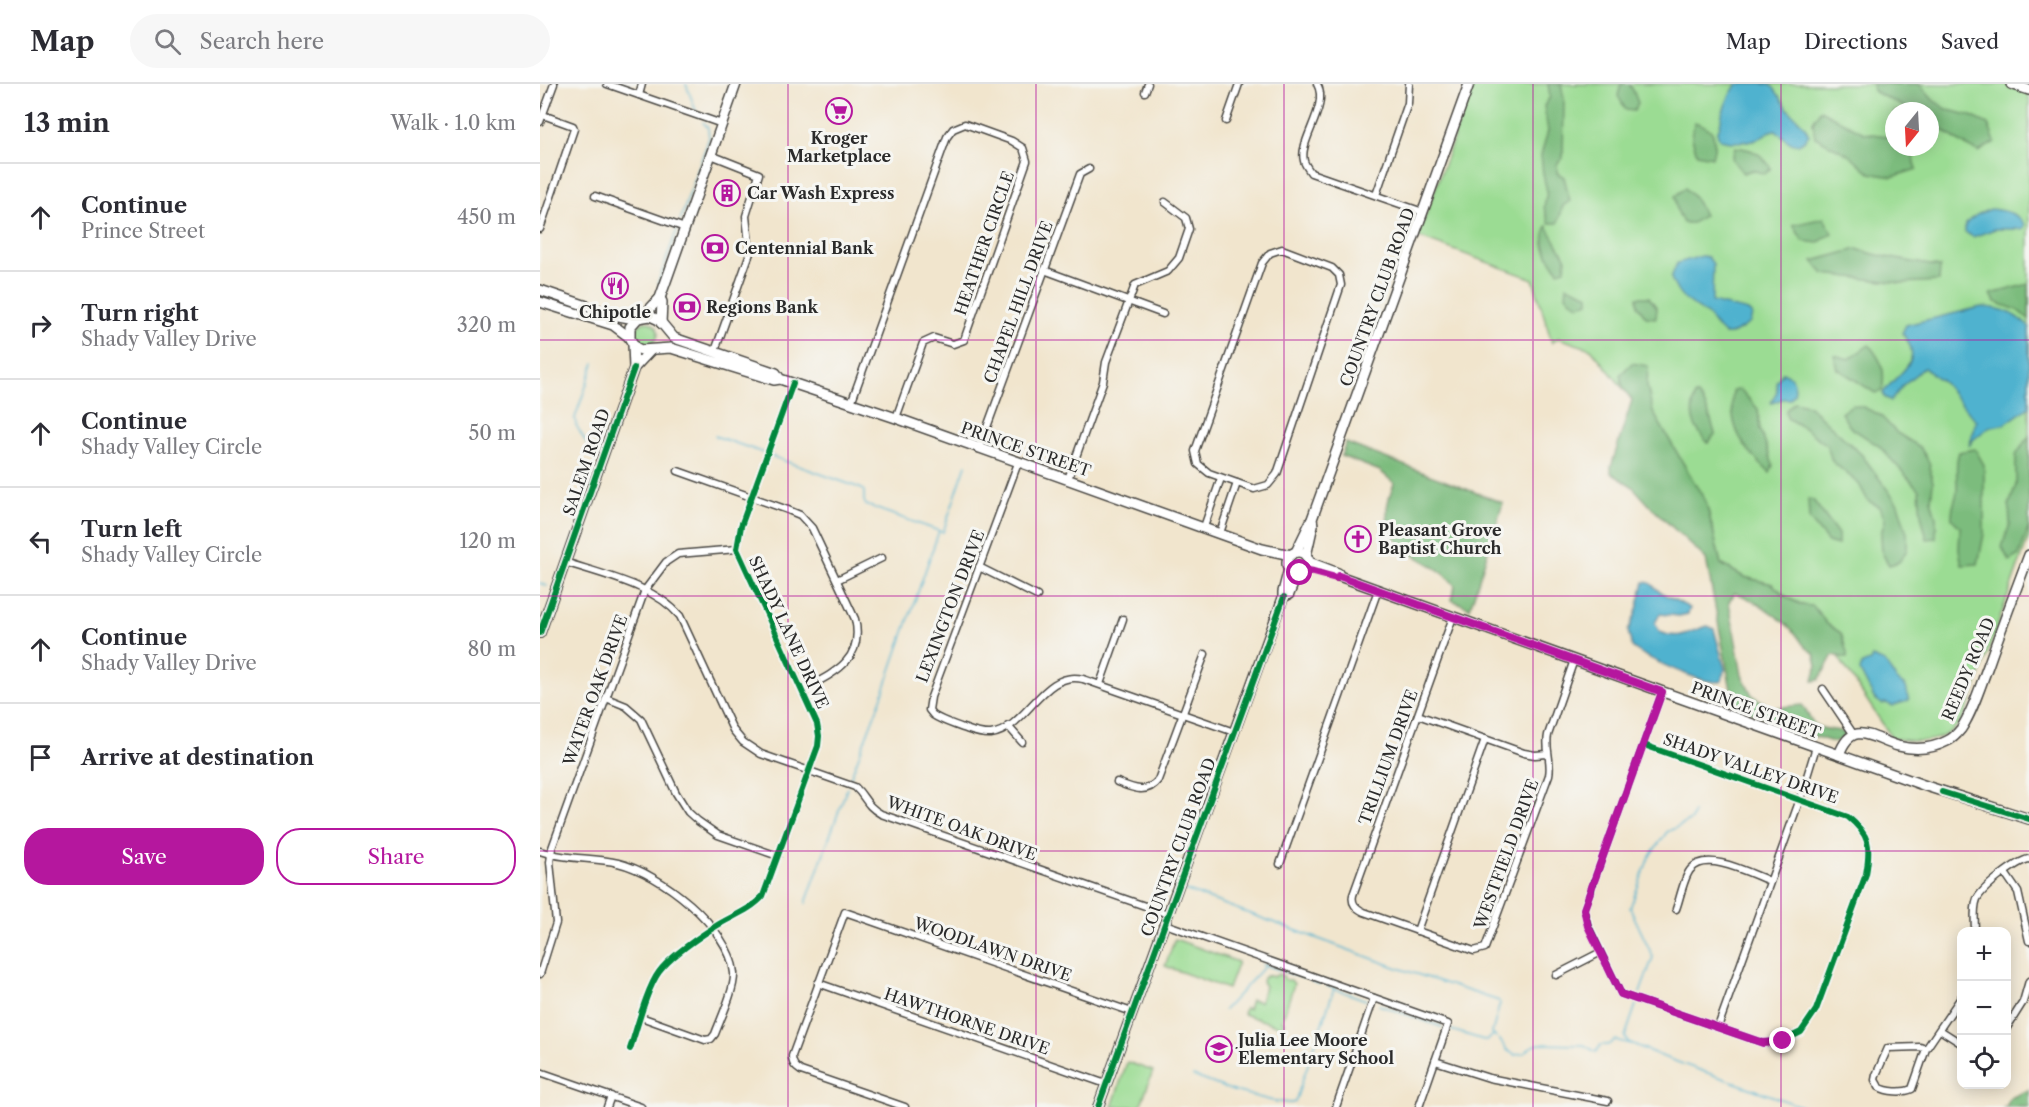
<!DOCTYPE html>
<meta charset="utf-8">
<style>
:root{--surface:#fff;--page:#f7f7f7;--text:#2b2b33;--muted:#7c7c81;--line:#e1e1e2;--accent:#b5179e}
body{margin:0;font-family:"Libre Caslon Text",serif;background:var(--page);color:var(--text)}
.controls{position:absolute;right:18px;bottom:18px;display:grid;overflow:hidden;border-radius:12px;box-shadow:0 3px 15px #0003}
.controls button{width:54px;height:54px;display:grid;place-items:center;padding:0;border:0;border-bottom:2px solid var(--line);background:var(--surface);color:var(--text);font:30px sans-serif}
.compass{position:absolute;left:1345px;top:18px;width:54px;height:54px;border-radius:50%;background:var(--surface);box-shadow:0 3px 15px #0003;rotate:198deg}
.stop{position:absolute;width:18px;height:18px;margin:-14px;border:4px solid #b5179e;border-radius:50%;background:#fff}
.stop.end{background:#b5179e;border-color:#fff;box-shadow:0 2px 6px #0008}
.list{margin:0;padding:0;list-style:none}
h2{display:flex;justify-content:space-between;align-items:center;height:78px;margin:0;padding:0 24px;font-size:26px}
h2 small{font-size:20px;font-weight:400;color:var(--muted)}
.list li{display:grid;grid-template-columns:39px 1fr auto;gap:18px;align-items:center;box-sizing:border-box;height:108px;padding:0 24px;border-top:2px solid var(--line)}
.list b{display:block;font-size:22px;white-space:nowrap}
.list p{margin:0;font-size:20px;white-space:nowrap;color:var(--muted)}
.list em{font-size:20px;font-style:normal;color:var(--muted)}
.actions{display:flex;gap:12px;padding:18px 24px}
.actions a{flex:1;padding:14px 0;border:2px solid var(--accent);border-radius:24px;text-align:center;font-size:21px;color:var(--accent)}
.actions .main{background:var(--accent);color:#fff}
.icon{flex:none;width:33px;height:33px;fill:none;stroke:currentColor;stroke-width:2;stroke-linecap:round;stroke-linejoin:round}
.map{position:relative;flex:none;width:1489px;height:1023px;overflow:hidden}
header{display:flex;align-items:center;gap:36px;box-sizing:border-box;height:84px;padding:0 30px;background:var(--surface);border-bottom:2px solid var(--line)}
header strong{font-size:28px}
nav{display:flex;gap:33px;margin-inline-start:auto;font-size:21px}
.search{width:420px;height:54px;background:var(--page);display:flex;align-items:center;gap:15px;box-sizing:border-box;padding:0 21px;border-radius:33px;color:var(--muted);font-size:22px}
main{display:flex}
aside{flex:1;background:var(--surface)}
.map>svg:first-child{display:block}
</style>
<header>
<strong>Map</strong>
<div class="search"><svg class="icon" aria-label="search" viewBox="0 0 24 24"><circle cx="10" cy="10" r="6"/><path d="M15 15l6 6"/></svg>Search here</div>
<nav><a>Map</a><a>Directions</a><a>Saved</a></nav>
</header>
<main>
<aside>
<h2>13 min<small>Walk · 1.0 km</small></h2>
<ul class="list">
<li><svg class="icon" aria-label="ahead" viewBox="0 0 24 24"><path d="M12 20V5M6 11l6-6 6 6"/></svg><div><b>Continue</b><p>Prince Street</p></div><em>450 m</em></li>
<li><svg class="icon" aria-label="right" viewBox="0 0 24 24"><path d="M7 20v-9h11M14 6l5 5-5 5"/></svg><div><b>Turn right</b><p>Shady Valley Drive</p></div><em>320 m</em></li>
<li><svg class="icon" aria-label="ahead" viewBox="0 0 24 24"><path d="M12 20V5M6 11l6-6 6 6"/></svg><div><b>Continue</b><p>Shady Valley Circle</p></div><em>50 m</em></li>
<li><svg class="icon" aria-label="left" viewBox="0 0 24 24"><path d="M17 20v-9H6M10 6l-5 5 5 5"/></svg><div><b>Turn left</b><p>Shady Valley Circle</p></div><em>120 m</em></li>
<li><svg class="icon" aria-label="ahead" viewBox="0 0 24 24"><path d="M12 20V5M6 11l6-6 6 6"/></svg><div><b>Continue</b><p>Shady Valley Drive</p></div><em>80 m</em></li>
<li><svg class="icon" aria-label="arrive" viewBox="0 0 24 24"><path d="M6 21V4h12l-3 4 3 4H6"/></svg><div><b>Arrive at destination</b></div></li>
</ul>
<div class="actions"><a class="main">Save</a><a>Share</a></div>
</aside>
<div class="map">
<svg width="1489" height="1023" viewBox="0 0 1489 1023">
<rect width="100%" height="100%" fill="#f6f6f2"/>
<filter id="ink" filterUnits="userSpaceOnUse"><feTurbulence type="fractalNoise" baseFrequency=".0167" numOctaves="2"/><feDisplacementMap in="SourceGraphic" scale="12" xChannelSelector="R" yChannelSelector="G"/><feConvolveMatrix kernelMatrix="1 2 1 2 8 2 1 2 1" color-interpolation-filters="sRGB"/></filter>
<filter id="wash" filterUnits="userSpaceOnUse"><feTurbulence type="fractalNoise" baseFrequency=".008" numOctaves="4" result="noise"/><feDisplacementMap in="SourceGraphic" scale="24" xChannelSelector="R" yChannelSelector="G"/><feGaussianBlur stdDeviation="1.35" result="paint"/><feColorMatrix in="noise" values="0 0 0 0 0 0 0 0 0 0 0 0 0 0 0 0 0 1.4 0 .05"/><feComposite in="paint" operator="in"/></filter>
<g filter="url(#wash)">
<rect width="100%" height="100%" fill="#f1e5cd"/>
<!-- green -->
<g fill="#9bdc93" stroke="#63845f" stroke-width="1.5" fill-rule="evenodd">
<path d="M933 0H1472L1489 6V452L1430 619C1426 625 1424 635 1419 640 1402 660 1376 659 1352 654L1264 521 1248 514 1232 500 1204 493 1181 480 1166 418 1092 315 1051 265 1018 254 1012 259 993 195 878 153ZM1354 27H1390V63H1354Z"/>
<circle cx="107" cy="249" r="11"/>
<path d="M635 855 698 878 688 905 625 882Z"/>
<path d="M739 890 743 892 745 896H751L754 900 742 937 744 938 742 943 703 930 705 924 708 925 711 916 720 918 725 902 722 898 723 894 728 891 733 893Z"/>
<path d="M587 978 613 987 600 1023H572Z"/>
</g>
<!-- forest -->
<g fill="#7cbc7d" stroke="#547454" stroke-width="1.5">
<path d="M1008 0H1021L1024 15 1023 74 1017 80V89L1024 93 1030 117 1023 122 1018 139H1009L1004 123 1007 107 1003 90 1001 71 1008 47 1004 22 1010 13Z"/>
<path d="M1081 0H1089L1093 6 1098 19 1094 27 1086 26 1078 12Z"/>
<path d="M1333 0H1379L1393 16 1408 26 1429 31 1448 40 1455 58 1439 68 1418 57 1390 36V27H1372L1333 7Z"/>
<path d="M1280 26 1324 49 1347 52 1354 55V63H1370L1377 85 1352 93 1330 89 1311 72 1275 53 1273 38Z"/>
<path d="M1154 38C1174 43 1178 53 1172 73L1157 70 1152 54Z"/>
<path d="M1195 63C1213 65 1221 69 1231 84L1225 90 1212 86 1203 89 1192 75Z"/>
<path d="M1145 104 1155 114 1164 131 1153 139H1143L1137 126 1135 112Z"/>
<path d="M1284 134 1292 149 1278 159 1263 157 1253 141Z"/>
<path d="M1007 142 1026 175 1025 185 1018 187C1008 173 998 158 1007 142Z"/>
<path d="M1317 165C1345 175 1372 177 1400 183L1399 197 1361 199 1284 190 1273 177Z"/>
<path d="M1489 200V235L1477 226 1455 218 1451 210Z"/>
<path d="M1027 202 1049 211V218L1039 221 1031 217 1026 211Z"/>
<path d="M1097 213H1109L1117 224 1116 234 1106 233 1098 222Z"/>
<path d="M1329 261C1342 277 1346 285 1342 307L1335 309 1298 285 1294 271 1309 275Z"/>
<path d="M1092 279 1108 282 1107 302 1113 328 1166 418 1181 480 1204 493 1232 500 1248 514 1261 521 1273 522 1287 540 1301 549 1307 569V574L1293 571 1279 596 1273 597 1277 581 1274 569C1260 560 1264 560 1255 549 1243 535 1212 514 1195 509L1189 518 1191 530 1202 591 1212 611 1232 624 1262 621C1268 627 1269 637 1277 642 1286 647 1298 644 1306 650L1300 656 1293 658 1253 646 1194 621 1166 475 1112 424 1092 402 1071 389V383L1092 316 1083 304 1080 291Z"/>
<path d="M1200 305 1218 325 1220 345 1233 381 1230 389C1203 365 1188 343 1193 307Z"/>
<path d="M1155 311H1158C1168 323 1171 336 1175 350L1168 359C1153 343 1149 333 1155 311Z"/>
<path d="M1254 318 1268 321 1322 371 1358 420 1367 449V466L1359 478 1349 481 1342 469 1341 450 1345 436 1340 423 1328 417 1319 400 1292 377 1287 361 1264 344 1247 334 1246 326Z"/>
<path d="M1312 321 1323 323 1340 331 1357 349 1380 363 1389 378 1393 399 1391 416 1396 433V454L1387 455 1381 431 1379 406 1339 362 1310 343 1301 329Z"/>
<path d="M1489 352V443L1479 471 1469 477 1462 463 1470 440 1469 421 1476 401V371Z"/>
<path d="M806 359 963 419 930 524 912 516 915 502C907 490 894 483 882 476 861 465 846 450 847 426 847 417 852 407 854 399L840 387 801 372Z"/>
<path d="M1435 365 1444 381V450L1438 480 1422 481 1419 466 1420 443 1412 435C1411 421 1416 418 1417 407 1418 392 1414 383 1419 368Z"/>
<path d="M1268 415 1273 416 1298 450V461L1288 458 1269 435Z"/>
<path d="M1489 1006V1023H1464L1467 1021 1470 1014Z"/>
</g>
<!-- water -->
<g fill="#50b2cf" stroke="#3e6e7d" stroke-width="1.5">
<path d="M1197 0H1228L1234 4 1248 25 1265 43 1269 51C1255 69 1248 57 1236 46 1228 46 1226 51 1219 54 1208 58 1189 60 1179 55L1177 48C1182 41 1180 35 1183 28 1186 18 1191 8 1197 0Z"/>
<path d="M1451 125C1465 127 1477 128 1485 141L1483 145H1455L1433 153 1425 148V141C1432 132 1440 129 1451 125Z"/>
<path d="M1162 172 1168 173 1173 180 1172 218 1208 227 1212 231 1210 239C1204 243 1193 252 1185 250 1178 248 1172 234 1166 230 1147 215 1141 219 1131 194L1137 179Z"/>
<path d="M1441 223C1464 224 1472 228 1489 243V323L1465 340 1448 344 1433 356 1429 362 1436 337 1403 298 1384 284 1364 300 1351 317 1344 313 1343 309C1360 285 1386 279 1362 249L1366 241Z"/>
<path d="M1243 288C1255 293 1259 307 1250 315H1242L1232 319 1231 318 1237 307 1236 298Z"/>
<path d="M1104 498 1110 499 1120 508 1150 524 1148 530 1139 532 1120 530 1115 539 1120 548C1139 557 1150 547 1168 542L1174 545 1185 585 1182 597C1167 603 1104 573 1092 563L1088 547 1096 529Z"/>
<path d="M1332 573 1345 578 1356 595 1366 603 1369 616C1364 620 1358 618 1353 622L1346 619 1342 620 1334 614 1320 587 1322 580 1330 577Z"/>
</g>
<g fill="none" stroke-linecap="round" stroke-linejoin="round">
<!-- stream -->
<g stroke="#50b2cf" stroke-width="1.5">
<path d="M146 0 156 27"/>
<path d="M140 137 169 54 168 44 163 38"/>
<path d="M118 199 137 146"/>
<path d="M175 352 224 369"/>
<path d="M52 369 36 341 35 334 54 279"/>
<path d="M231 372 320 404 324 407V417L326 421 399 447"/>
<path d="M0 499 7 502"/>
<path d="M309 697 341 615 399 447 403 448 426 381"/>
<path d="M645 806 858 884 959 917"/>
<path d="M266 819 307 704"/>
<path d="M722 880 763 894"/>
<path d="M771 897 779 900"/>
<path d="M787 902 826 916"/>
<path d="M1100 909 1113 873 1090 824 1109 773 1127 748 1151 736 1154 728"/>
<path d="M839 921 902 943"/>
<path d="M1096 921 1085 953 1088 958 1126 974 1263 1023"/>
<path d="M684 926 726 881"/>
<path d="M911 946 947 957 953 951"/>
<path d="M956 953 952 949 960 919"/>
<path d="M959 955 967 966 975 971 985 969 991 963 999 960 1044 961 1056 968 1061 961H1068L1075 956 1091 960"/>
<path d="M653 992 696 1008"/>
<path d="M698 1008 737 1018"/>
<path d="M739 1018 751 1019 755 1018 794 905"/>
</g>
</g>
</g>
<g filter="url(#ink)">
<g fill="none" stroke-linecap="round" stroke-linejoin="round">
<defs>
<g id="street">
<path d="M67 0 182 40"/>
<path d="M777 0C790 22 758 57 764 77 765 81 769 86 771 89L883 128"/>
<path d="M605 8 608 0"/>
<path d="M99 11 102 0"/>
<path d="M686 37 699 0"/>
<path d="M0 38 14 0"/>
<path d="M171 71 219 90 206 132 210 169 175 267"/>
<path d="M836 111 868 19 869 0"/>
<path d="M55 112 145 144"/>
<path d="M0 145 34 45 33 42 3 31"/>
<path d="M742 165 792 184 799 191 801 201 737 390 728 401 714 405 669 389 658 380 655 367 722 179 730 169Z"/>
<path d="M504 186 623 230"/>
<path d="M311 319 407 53 413 45 425 40 472 57 483 64 487 77 424 256 413 260 394 254 383 259 356 334"/>
<path d="M439 365 540 90 549 85"/>
<path d="M478 379 391 613 389 626 393 631C402 637 413 640 423 644 432 647 441 651 451 650 487 645 503 585 543 595L694 648"/>
<path d="M138 387 248 426 260 431 272 444 315 535C325 577 292 590 262 606"/>
<path d="M528 395 563 298 566 278 595 201 628 187 639 174 649 145 646 134 625 118"/>
<path d="M664 443 681 394"/>
<path d="M680 449 697 399"/>
<path d="M25 478C63 491 114 501 140 532L193 646 203 658 221 670 315 703C326 713 325 721 341 730L628 830"/>
<path d="M439 483 497 512"/>
<path d="M297 496 342 474"/>
<path d="M913 533 813 811C811 820 816 824 824 828L934 867 945 864 1009 691C1012 678 1005 665 1008 651L1034 576"/>
<path d="M560 600 583 535"/>
<path d="M1283 605 1314 651"/>
<path d="M66 614 86 622 101 635 136 709 148 728 158 737 178 751 238 772"/>
<path d="M878 631 984 669 995 671 1007 670"/>
<path d="M468 642 482 658"/>
<path d="M1104 661 1308 733C1330 751 1331 762 1326 790L1276 926 1261 948 1243 957 1223 959 1081 910 1049 842 1044 825 1122 608"/>
<path d="M577 698C592 704 607 711 618 696L665 570"/>
<path d="M0 767C25 776 52 773 78 779 120 789 189 842 194 889 195 905 181 934 175 950L171 955 165 956 101 933"/>
<path d="M740 780 838 506"/>
<path d="M1465 789 1478 808 1489 857"/>
<path d="M1136 825C1140 815 1144 792 1151 785 1167 766 1211 790 1230 797"/>
<path d="M625 840 908 940 879 1023"/>
<path d="M877 847 945 655"/>
<path d="M1435 848C1435 836 1433 825 1437 815 1443 803 1477 777 1489 775"/>
<path d="M0 890 16 839 10 778 12 764 105 506 126 478 138 470 197 465"/>
<path d="M1016 891 1061 868"/>
<path d="M278 899 566 1000"/>
<path d="M1178 943 1260 715 1276 663"/>
<path d="M1466 945 1483 918 1489 897"/>
<path d="M1400 946 1422 960"/>
<path d="M90 965C97 944 107 904 119 888 131 872 156 855 173 844 189 833 210 827 223 812L278 662 279 652 277 640 197 465 201 442 253 299"/>
<path d="M1386 965 1380 963 1348 964 1336 991 1335 996 1339 1003C1347 1008 1363 1009 1372 1005L1386 965 1422 912"/>
<path d="M895 977 949 994 1068 1017"/>
<path d="M0 988 101 1023"/>
<path d="M67 1023 71 1012"/>
<path d="M365 1023 261 987C255 983 252 980 252 972L305 828 592 928"/>
<path d="M796 1023 834 914"/>
</g>
<g id="secondary">
<path d="M1471 0 1489 6"/>
<path d="M0 206 73 231 95 235"/>
<path d="M120 214 122 218 121 239"/>
<path d="M0 218 73 241 89 253"/>
<path d="M103 232 120 214 196 0"/>
<path d="M93 260 94 284"/>
<path d="M240 295 236 289 134 254 119 236 110 232 98 234 90 243V255L95 263 101 266 131 264 234 296 240 295 356 334 722 465 751 471"/>
<path d="M756 468 771 437"/>
<circle cx="758" cy="479" r="11"/>
<path d="M766 472 773 441 772 435 929 0"/>
<path d="M769 478 798 489 799 492 1386 702 1489 735"/>
<path d="M744 513 749 510 757 490"/>
<path d="M0 549 94 284 111 266"/>
<path d="M1299 671C1312 634 1333 655 1358 662 1374 666 1392 665 1407 657 1412 655 1417 650 1421 645 1433 627 1440 603 1448 582 1461 545 1475 508 1489 471"/>
<path d="M558 1023 743 514V508L749 485"/>
</g>
</defs>
<!-- street casing -->
<use href="#street" stroke="#494743" stroke-width="9"/>
<!-- secondary casing -->
<use href="#secondary" stroke="#494743" stroke-width="12"/>
<!-- street -->
<use href="#street" stroke="#fff" stroke-width="6"/>
<!-- secondary -->
<use href="#secondary" stroke="#fff" stroke-width="9"/>
<defs>
<g id="cycleway">
<path d="M0 549 94 284"/>
<path d="M1104 661 1308 733C1330 751 1331 762 1326 790L1276 926 1261 948 1243 957 1223 959 1081 910 1049 842 1044 825 1122 608"/>
<path d="M1402 708 1489 735"/>
<path d="M90 965C97 944 107 904 119 888 131 872 156 855 173 844 189 833 210 827 223 812L278 662 279 652 277 640 197 465 201 442 253 299"/>
<path d="M558 1023 744 513"/>
</g>
</defs>
<!-- cycleway casing -->
<use href="#cycleway" stroke="#f6f6f2" stroke-width="10"/>
<!-- cycleway -->
<use href="#cycleway" stroke="#00873e" stroke-width="6"/>
</g>
</g>
<g fill="none" stroke-linecap="round" stroke-linejoin="round" filter="url(#ink)">
<!-- route -->
<path stroke="#b5179e" stroke-width="8" d="M760 489 766 486 796 494 799 492 1122 608 1044 825 1048 842 1081 910 1223 959 1243 957"/>
</g>
<!-- grid -->
<path fill="none" stroke="#b5179e" stroke-width="1.5" stroke-opacity="0.55" d="M248 0V1023M496 0V1023M744 0V1023M993 0V1023M1241 0V1023M0 256H1489M0 512H1489M0 767H1489"/>
<!-- icons -->
<defs>
<symbol id="supermarket-ring" viewBox="-11 -11 22 22"><circle r="9.5" fill="#f6f6f2" stroke="#b5179e" stroke-width="1.5"/><path d="M-6-5.5h2.5l.6 2H6L4.5 2H-2.5L-4.4-4H-6ZM-1.5 3.2a1.3 1.3 0 1 0 .1 0ZM3 3.2a1.3 1.3 0 1 0 .1 0Z" fill="#b5179e"/></symbol>
<symbol id="building-ring" viewBox="-11 -11 22 22"><circle r="9.5" fill="#f6f6f2" stroke="#b5179e" stroke-width="1.5"/><path d="M-4-6H4V6H1V3H-1V6H-4ZM-2.5-4.3h1.7v1.8h-1.7ZM.8-4.3h1.7v1.8H.8ZM-2.5-1h1.7V.8h-1.7ZM.8-1h1.7V.8H.8Z" fill="#b5179e"/></symbol>
<symbol id="bank-ring" viewBox="-11 -11 22 22"><circle r="9.5" fill="#f6f6f2" stroke="#b5179e" stroke-width="1.5"/><path d="M-6-4H6V4H-6ZM0-2.3a2.3 2.3 0 1 0 0 4.6a2.3 2.3 0 1 0 0-4.6Z" fill="#b5179e"/></symbol>
<symbol id="restaurant-ring" viewBox="-11 -11 22 22"><circle r="9.5" fill="#f6f6f2" stroke="#b5179e" stroke-width="1.5"/><path d="M-5-6h1v4h1v-4h1v4h1v-4h1v5L-1.5 .5V6h-2V.5L-5-1ZM5-6V6H3V1.5H1.5Q1.5-4 5-6Z" fill="#b5179e"/></symbol>
<symbol id="church-ring" viewBox="-11 -11 22 22"><circle r="9.5" fill="#f6f6f2" stroke="#b5179e" stroke-width="1.5"/><path d="M-1.2-6h2.4v3.5h3.3v2.4h-3.3V6h-2.4V-.1h-3.3v-2.4h3.3Z" fill="#b5179e"/></symbol>
<symbol id="school-ring" viewBox="-11 -11 22 22"><circle r="9.5" fill="#f6f6f2" stroke="#b5179e" stroke-width="1.5"/><path d="M0-5L7-2L0 1L-7-2ZM-4 1L0 2.5L4 1V4Q0 6-4 4Z" fill="#b5179e"/></symbol>
</defs>
<g fill-rule="evenodd">
<use href="#supermarket-ring" x="284" y="12" width="30" height="30"/>
<use href="#building-ring" x="172" y="94" width="30" height="30"/>
<use href="#bank-ring" x="160" y="149" width="30" height="30"/>
<use href="#restaurant-ring" x="60" y="187" width="30" height="30"/>
<use href="#bank-ring" x="132" y="208" width="30" height="30"/>
<use href="#church-ring" x="803" y="440" width="30" height="30"/>
<use href="#school-ring" x="664" y="950" width="30" height="30"/>
</g>
<g text-anchor="middle" dominant-baseline="central" stroke-width="6" stroke-linejoin="round" paint-order="stroke">
<!-- poi labels -->
<g font-size="16" font-weight="bold" fill="#2b2b2b" stroke="#f6f6f2" text-anchor="start">
<text x="299" y="54" text-anchor="middle">Kroger<tspan x="299" dy="18">Marketplace</tspan></text>
<text x="207" y="109">Car Wash Express</text>
<text x="195" y="164">Centennial Bank</text>
<text x="166" y="223">Regions Bank</text>
<text x="75" y="228" text-anchor="middle">Chipotle</text>
<text x="838" y="446">Pleasant Grove<tspan x="838" dy="18">Baptist Church</tspan></text>
<text x="698" y="956">Julia Lee Moore<tspan x="698" dy="18">Elementary School</tspan></text>
</g>
<!-- street labels -->
<g font-size="16" fill="#2b2b2b" stroke="#f6f6f2">
<text transform="translate(444 159) rotate(-71)">HEATHER CIRCLE</text>
<text transform="translate(837 213) rotate(-70)">COUNTRY CLUB ROAD</text>
<text transform="translate(478 218) rotate(-70)">CHAPEL HILL DRIVE</text>
<text transform="translate(486 365) rotate(19)">PRINCE STREET</text>
<text transform="translate(46 378) rotate(-71)">SALEM ROAD</text>
<text transform="translate(410 522) rotate(-69)">LEXINGTON DRIVE</text>
<text transform="translate(249 548) rotate(65)">SHADY LANE DRIVE</text>
<text transform="translate(1428 585) rotate(-67)">REEDY ROAD</text>
<text transform="translate(55 606) rotate(-70)">WATER OAK DRIVE</text>
<text transform="translate(1216 626) rotate(20)">PRINCE STREET</text>
<text transform="translate(848 673) rotate(-70)">TRILLIUM DRIVE</text>
<text transform="translate(1211 684) rotate(19)">SHADY VALLEY DRIVE</text>
<text transform="translate(422 744) rotate(20)">WHITE OAK DRIVE</text>
<text transform="translate(638 763) rotate(-70)">COUNTRY CLUB ROAD</text>
<text transform="translate(966 770) rotate(-70)">WESTFIELD DRIVE</text>
<text transform="translate(453 865) rotate(19)">WOODLAWN DRIVE</text>
<text transform="translate(427 937) rotate(19)">HAWTHORNE DRIVE</text>
</g>
</g>
</svg>
<div class="controls">
<button>+</button>
<button>−</button>
<button><svg class="icon" aria-label="locate" viewBox="0 0 24 24"><circle cx="12" cy="12" r="6"/><path d="M12 2v4M12 18v4M2 12h4M18 12h4"/></svg></button>
</div>
<svg class="compass" viewBox="-18 -18 36 36"><path d="M0-13l5 13h-10z" fill="#e53935"/><path d="M0 13l5-13h-10z" fill="#7c7c81"/></svg>
<div class="stop" style="left:760px;top:489px"></div>
<div class="stop end" style="left:1243px;top:957px"></div>
</div>
</main>
